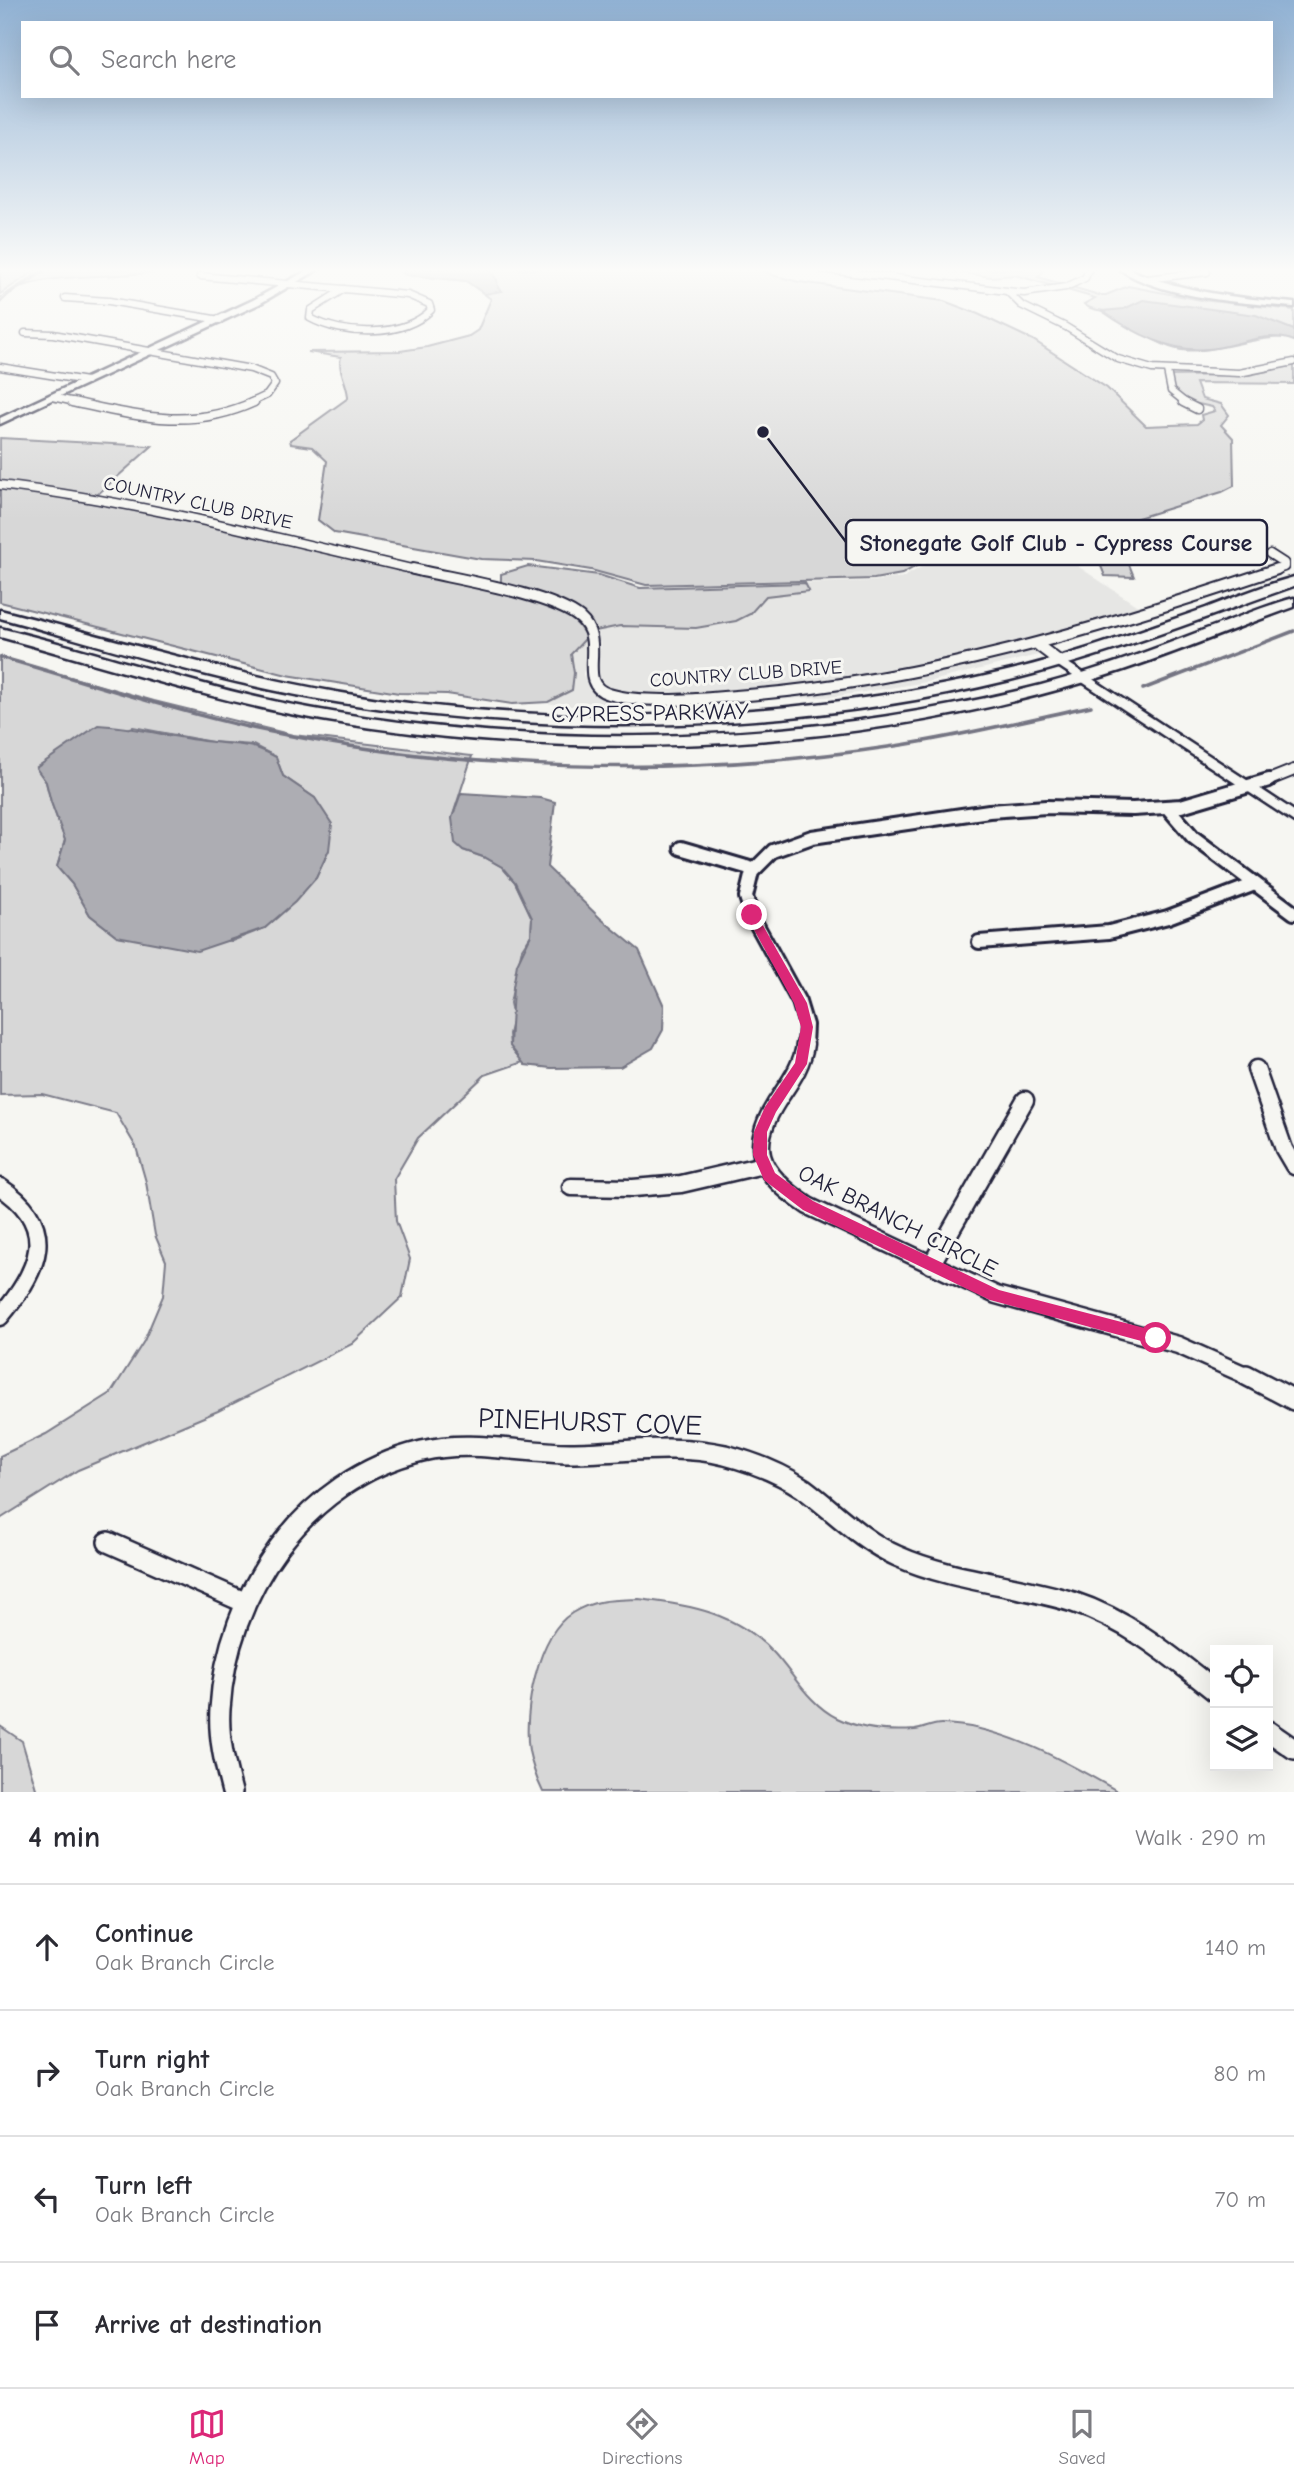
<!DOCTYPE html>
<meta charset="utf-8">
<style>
:root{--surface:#fff;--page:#f7f7f7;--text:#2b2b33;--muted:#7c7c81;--line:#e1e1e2;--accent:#db2777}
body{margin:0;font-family:"Comic Neue",sans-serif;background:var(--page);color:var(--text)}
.controls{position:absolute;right:21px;bottom:21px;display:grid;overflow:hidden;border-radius:0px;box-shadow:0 7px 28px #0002}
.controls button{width:63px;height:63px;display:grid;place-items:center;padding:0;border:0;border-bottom:2px solid var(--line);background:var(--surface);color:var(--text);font:35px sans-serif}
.stop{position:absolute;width:21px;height:21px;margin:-16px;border:5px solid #db2777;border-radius:50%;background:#fff}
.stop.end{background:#db2777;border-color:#fff;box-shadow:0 2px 7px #0008}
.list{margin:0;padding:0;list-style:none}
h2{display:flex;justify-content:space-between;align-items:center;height:91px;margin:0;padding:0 28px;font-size:30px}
h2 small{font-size:23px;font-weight:400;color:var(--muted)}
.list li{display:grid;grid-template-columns:46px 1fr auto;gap:21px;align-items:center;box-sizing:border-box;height:126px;padding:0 28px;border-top:2px solid var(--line)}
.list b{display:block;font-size:26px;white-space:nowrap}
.list p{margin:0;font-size:23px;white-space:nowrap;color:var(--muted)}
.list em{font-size:23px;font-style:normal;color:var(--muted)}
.icon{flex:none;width:38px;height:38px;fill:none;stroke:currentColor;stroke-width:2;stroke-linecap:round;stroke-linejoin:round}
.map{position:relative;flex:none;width:1294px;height:1792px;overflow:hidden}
.search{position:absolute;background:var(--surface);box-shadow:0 7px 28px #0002;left:21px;right:21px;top:21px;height:77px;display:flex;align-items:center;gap:18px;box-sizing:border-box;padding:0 24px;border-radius:0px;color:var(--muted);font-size:26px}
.sheet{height:595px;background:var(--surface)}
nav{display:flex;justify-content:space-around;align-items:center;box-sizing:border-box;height:98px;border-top:2px solid var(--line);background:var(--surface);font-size:19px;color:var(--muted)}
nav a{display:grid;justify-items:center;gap:4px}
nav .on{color:var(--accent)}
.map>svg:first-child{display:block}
</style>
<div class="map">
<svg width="1294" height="1792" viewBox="0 0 1294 1792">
<rect width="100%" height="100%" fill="#f6f6f2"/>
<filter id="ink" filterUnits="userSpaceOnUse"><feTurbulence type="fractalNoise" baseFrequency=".0143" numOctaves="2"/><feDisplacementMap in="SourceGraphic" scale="14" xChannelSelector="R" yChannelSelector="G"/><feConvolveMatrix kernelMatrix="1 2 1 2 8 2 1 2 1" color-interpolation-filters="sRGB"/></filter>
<g filter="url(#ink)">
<!-- built -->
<g fill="#e6e6e4">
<path d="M1016 551 1056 554 1071 551 1067 559 1145 611 943 666 763 691 629 695 602 687 595 674 601 645 595 631 620 626 696 628 736 621 750 614 766 596 809 591 805 583 875 581 904 577 928 563 978 552Z"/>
<path d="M586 638 589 645 583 674 589 690 605 700 628 702 765 698 865 687 949 672 1038 650 1042 654 927 682 838 696 665 706H564L541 702H548L574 673 571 654Z"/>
</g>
<!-- green -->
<g fill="#d7d7d7" stroke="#7c7c89" stroke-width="2" fill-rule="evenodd">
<path d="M0 269H38L0 294Z"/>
<path d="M44 269H171C127 280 53 271 17 289 10 292 5 298 0 303V298Z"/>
<path d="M405 269H761L772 275 799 282 944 301 978 314 1033 340 1107 388 1146 426 1197 424 1202 420 1201 415 1215 411 1212 407 1189 402 1172 388V376L1249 375 1294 365V384L1196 383 1202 399 1221 404 1229 415 1221 425 1233 438 1234 486 1222 492 1138 518 1102 538 1076 549 977 550 925 561 902 574 874 579 646 585 591 570 536 561 481 559 335 533 318 520 327 461 312 447 291 444 290 440 348 398C348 384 337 370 341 357L308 352 400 351 427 347 469 336 478 330 491 299 466 281 407 275 402 273Z"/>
<path d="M936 269H1045L1038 277 1099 295H1106L1128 286 1201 300 1294 310V338C1253 333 1204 360 1170 347 1148 339 1128 324 1109 313 1100 308 1092 312 1084 304L1095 298 1015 275 991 277Z"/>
<path d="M0 438 152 446 97 495 0 482Z"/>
<path d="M0 487 160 514 538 601C559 610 577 617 586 638L571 654 574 673 572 690 548 702 512 704 447 694 399 693 287 675 0 602Z"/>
<path d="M1095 551 1124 552 1134 577 1105 576Z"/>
<path d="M528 566 599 575 640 588 805 583 809 591 766 596 750 614 736 621 696 628 620 626 595 631C581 600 531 595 501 586V574Z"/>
<path d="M0 657 154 701 293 735 472 756 452 818 463 850 486 858 502 867 515 882 532 918 531 935 522 949 510 1003 513 1017 509 1034 510 1046 523 1062 485 1075 418 1138 394 1179 396 1221 410 1259 402 1297 352 1344 218 1411 78 1470 0 1519V1456L46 1434 111 1393 144 1341 163 1296 166 1261 155 1235 146 1182 136 1147 116 1113 42 1094 0 1095ZM133 727 212 742 253 745 276 757 283 776 315 798 329 850 316 878 265 928 232 941 117 936 90 915 72 884 57 867 65 840 51 802 46 782 37 767 59 753Z"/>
<path d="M639 1599C692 1605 736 1613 774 1653 794 1675 810 1705 837 1718 862 1730 888 1732 915 1730 924 1729 932 1724 941 1724 1002 1725 1067 1762 1119 1792H543C537 1780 532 1765 529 1751 523 1713 537 1635 572 1613 594 1599 615 1600 639 1599Z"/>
<path d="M0 1726 22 1741 37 1792H0Z"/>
</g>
<!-- water -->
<g fill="#adadb3" stroke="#757583" stroke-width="2">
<path d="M405 269H489L497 280 498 288 502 291 485 294 466 281 407 275 402 273Z"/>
<path d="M1143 300 1256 315 1294 330V341C1266 329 1236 347 1208 349 1171 353 1132 332 1102 311L1124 309Z"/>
<path d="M98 725C138 727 173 738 213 742 242 746 248 742 276 757L283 776 315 798 332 824 329 850 316 878 295 902 265 928 197 951 117 936 90 915 72 884 57 867 65 840 51 802 46 782 36 768Z"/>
<path d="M461 793 541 798 555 802 547 867 600 918 639 950 664 1006 663 1030 653 1048 620 1067 551 1068 525 1065 510 1046 513 987 517 964 531 935 532 918 515 882 502 867 486 858 463 850 455 843 452 818Z"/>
</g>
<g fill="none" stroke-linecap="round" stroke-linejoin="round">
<!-- stream-far1 -->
<path stroke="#757583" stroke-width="2.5" d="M11 293 48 269"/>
<!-- stream -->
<g stroke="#757583" stroke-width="3.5">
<path d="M0 657C84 681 167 709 252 728 461 773 684 778 895 746 961 736 1026 720 1091 706"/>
<path d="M1143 689 1294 631"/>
</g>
<defs>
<g id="minor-far5">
<path d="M820 269 1024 293 1066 287 1085 278 1089 269"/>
<path d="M200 276 344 289"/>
<path d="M1146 279 1207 272"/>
<path d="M344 289 408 295 429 304 431 310C403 338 343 336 310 318L311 310Z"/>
<path d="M1008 292 1021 305 1066 327 1118 359 1152 369 1239 373 1294 362"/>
<path d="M65 298 109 301 220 320"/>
<path d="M25 333 53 334 251 369 271 377 275 384 267 395 250 403"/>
<path d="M0 367 87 381"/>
<path d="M1167 371 1171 391 1186 403"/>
<path d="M52 397 80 403"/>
</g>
<g id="minor-far4">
<path d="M72 402C137 416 191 431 254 402"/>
<path d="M1183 402 1197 409"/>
<path d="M0 485C142 502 281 539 420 571"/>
<path d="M1270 554 1284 563V567L1272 571"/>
</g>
<g id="minor-far3">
<path d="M413 569C454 579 549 593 580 618 608 642 574 684 609 694 641 704 702 699 736 696 923 682 1100 629 1277 569"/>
<path d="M1039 646 1059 661"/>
<path d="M1264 782 1294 770"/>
</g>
<g id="minor-far2">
<path d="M1168 808 1193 837 1294 913"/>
<path d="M681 848 753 869"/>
<path d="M979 942 1109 932 1168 917 1255 884"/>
<path d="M805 1046 806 1025 799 1002 752 916 746 897 752 872 773 851 812 837 989 811 1046 807 1133 809 1181 806 1269 780"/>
</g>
<g id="minor-far1">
<path d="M805 1044C803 1063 792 1079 782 1094 746 1146 757 1172 808 1206L996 1295 1178 1345 1250 1377"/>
<path d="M1256 1069 1284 1149 1294 1166"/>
<path d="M0 1187C60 1226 39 1271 0 1317"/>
<path d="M571 1187 633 1188 681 1184 763 1165"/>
<path d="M931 1265 1025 1100"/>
</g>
<g id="minor">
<path d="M1246 1375 1294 1400"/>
<path d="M108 1542 244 1602"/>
<path d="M1268 1731 1294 1749"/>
<path d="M232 1792C225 1765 218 1737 220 1709 227 1592 304 1479 422 1451 470 1439 521 1453 570 1453 622 1453 674 1443 725 1455 752 1462 780 1473 803 1488 834 1511 861 1540 897 1556 953 1581 1015 1584 1073 1602 1128 1620 1171 1656 1215 1691"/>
</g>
<g id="tertiary">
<path d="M310 269H319L259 304 0 424V418L253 300Z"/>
<path d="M1119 269H1129C1181 292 1237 298 1294 303V307C1243 303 1162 298 1119 269Z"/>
<path d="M1059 657 1294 811V822L1055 664V658Z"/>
</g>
<g id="primary">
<path d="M1294 577V586C1200 619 1107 656 1010 680 795 733 561 737 342 703 226 685 113 649 0 618V610C112 638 222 672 336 692 547 730 794 721 1003 672 1072 656 1139 631 1206 608 1235 597 1264 585 1294 577Z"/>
<path d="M1294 598V607C1219 634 1145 666 1068 687 832 754 564 762 322 720 213 701 107 666 0 637V628C95 651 187 683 283 703 522 751 779 747 1017 691 1082 676 1144 653 1206 629 1235 619 1264 606 1294 598Z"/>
</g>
</defs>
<!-- minor-far5 casing -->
<use href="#minor-far5" stroke="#22223b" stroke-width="9"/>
<!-- minor-far4 casing -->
<use href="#minor-far4" stroke="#22223b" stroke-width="11"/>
<!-- minor-far3 casing -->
<use href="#minor-far3" stroke="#22223b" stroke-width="14"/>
<!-- minor-far2 casing -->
<use href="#minor-far2" stroke="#22223b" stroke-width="18"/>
<!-- minor-far1 casing -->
<use href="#minor-far1" stroke="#22223b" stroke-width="21"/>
<!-- minor casing -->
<use href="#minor" stroke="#22223b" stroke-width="24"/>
<!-- tertiary casing -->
<use href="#tertiary" stroke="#22223b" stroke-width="5"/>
<!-- primary casing -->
<use href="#primary" stroke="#22223b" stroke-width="5"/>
<!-- minor-far5 -->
<use href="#minor-far5" stroke="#f6f6f2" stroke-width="6"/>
<!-- minor-far4 -->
<use href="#minor-far4" stroke="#f6f6f2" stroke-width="8"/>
<!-- minor-far3 -->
<use href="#minor-far3" stroke="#f6f6f2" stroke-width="10"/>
<!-- minor-far2 -->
<use href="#minor-far2" stroke="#f6f6f2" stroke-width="12"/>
<!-- minor-far1 -->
<use href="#minor-far1" stroke="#f6f6f2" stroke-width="16"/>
<!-- minor -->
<use href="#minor" stroke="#f6f6f2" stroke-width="19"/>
<!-- tertiary -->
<use href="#tertiary" fill="#f6f6f2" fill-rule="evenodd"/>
<!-- primary -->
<use href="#primary" fill="#f6f6f2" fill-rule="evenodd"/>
</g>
</g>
<!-- sky -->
<linearGradient id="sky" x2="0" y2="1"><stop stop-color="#90b1d3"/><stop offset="0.52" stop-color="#fbfbf9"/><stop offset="1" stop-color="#fbfbf9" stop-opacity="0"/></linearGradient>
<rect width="1294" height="520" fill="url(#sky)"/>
<!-- route -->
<path fill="#db2777" d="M752 911 757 915 807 1003 813 1027 807 1064 776 1112 767 1132V1155L775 1173 813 1201 999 1290 1156 1331 1162 1333 1164 1338 1162 1343 1156 1345 990 1300 803 1210 764 1180 753 1155 754 1132 765 1107 795 1063 801 1027 794 1003 746 915Z"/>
<g text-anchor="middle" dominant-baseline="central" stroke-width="6" stroke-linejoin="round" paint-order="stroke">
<!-- far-street labels -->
<g font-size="19" fill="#22223b" stroke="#f6f6f2">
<text transform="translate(198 503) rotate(12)">COUNTRY CLUB DRIVE</text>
<text transform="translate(746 674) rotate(-4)">COUNTRY CLUB DRIVE</text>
</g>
<!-- street labels -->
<g font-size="23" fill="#22223b" stroke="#f6f6f2">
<text transform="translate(650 713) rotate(-1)">CYPRESS PARKWAY</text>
<text transform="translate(898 1221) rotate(27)">OAK BRANCH CIRCLE</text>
</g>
<!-- near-street labels -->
<g font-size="28" fill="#22223b" stroke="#f6f6f2">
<text transform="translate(590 1422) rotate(2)">PINEHURST COVE</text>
</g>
</g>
<!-- callouts -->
<path fill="none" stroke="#22223b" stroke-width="2.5" d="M763 432L846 542"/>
<circle fill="#22223b" stroke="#f6f6f2" stroke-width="2.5" cx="763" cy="432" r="7"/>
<rect fill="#f6f6f2" stroke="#22223b" stroke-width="2.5" x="846" y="520" width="421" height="45" rx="7"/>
<g font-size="24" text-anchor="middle" font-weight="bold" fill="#22223b">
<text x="1056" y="551">Stonegate Golf Club - Cypress Course</text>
</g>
</svg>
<div class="controls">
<button><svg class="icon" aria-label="locate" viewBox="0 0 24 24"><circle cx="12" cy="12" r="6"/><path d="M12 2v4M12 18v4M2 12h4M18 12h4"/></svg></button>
<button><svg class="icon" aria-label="layers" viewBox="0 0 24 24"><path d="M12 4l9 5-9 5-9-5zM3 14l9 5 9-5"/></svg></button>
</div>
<div class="stop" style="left:1156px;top:1338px"></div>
<div class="stop end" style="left:752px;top:915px"></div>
<div class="search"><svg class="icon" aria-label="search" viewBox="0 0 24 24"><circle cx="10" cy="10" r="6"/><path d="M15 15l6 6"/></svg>Search here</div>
</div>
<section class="sheet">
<h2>4 min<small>Walk · 290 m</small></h2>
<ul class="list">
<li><svg class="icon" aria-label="ahead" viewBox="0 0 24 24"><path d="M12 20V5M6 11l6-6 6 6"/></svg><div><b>Continue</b><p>Oak Branch Circle</p></div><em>140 m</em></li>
<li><svg class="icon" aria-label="right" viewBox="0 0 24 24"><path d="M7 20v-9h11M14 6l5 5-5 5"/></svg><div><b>Turn right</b><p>Oak Branch Circle</p></div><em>80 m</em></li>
<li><svg class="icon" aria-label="left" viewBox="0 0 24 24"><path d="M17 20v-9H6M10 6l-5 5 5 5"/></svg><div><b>Turn left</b><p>Oak Branch Circle</p></div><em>70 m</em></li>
<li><svg class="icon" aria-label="arrive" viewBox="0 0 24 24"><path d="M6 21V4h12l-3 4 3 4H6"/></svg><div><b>Arrive at destination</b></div></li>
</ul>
</section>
<nav>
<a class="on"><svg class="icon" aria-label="map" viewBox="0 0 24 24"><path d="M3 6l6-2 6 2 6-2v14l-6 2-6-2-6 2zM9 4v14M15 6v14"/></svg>Map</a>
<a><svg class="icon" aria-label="directions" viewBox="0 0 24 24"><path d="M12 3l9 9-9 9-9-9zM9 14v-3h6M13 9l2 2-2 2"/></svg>Directions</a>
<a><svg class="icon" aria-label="saved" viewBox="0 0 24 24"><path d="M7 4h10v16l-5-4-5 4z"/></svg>Saved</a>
</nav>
